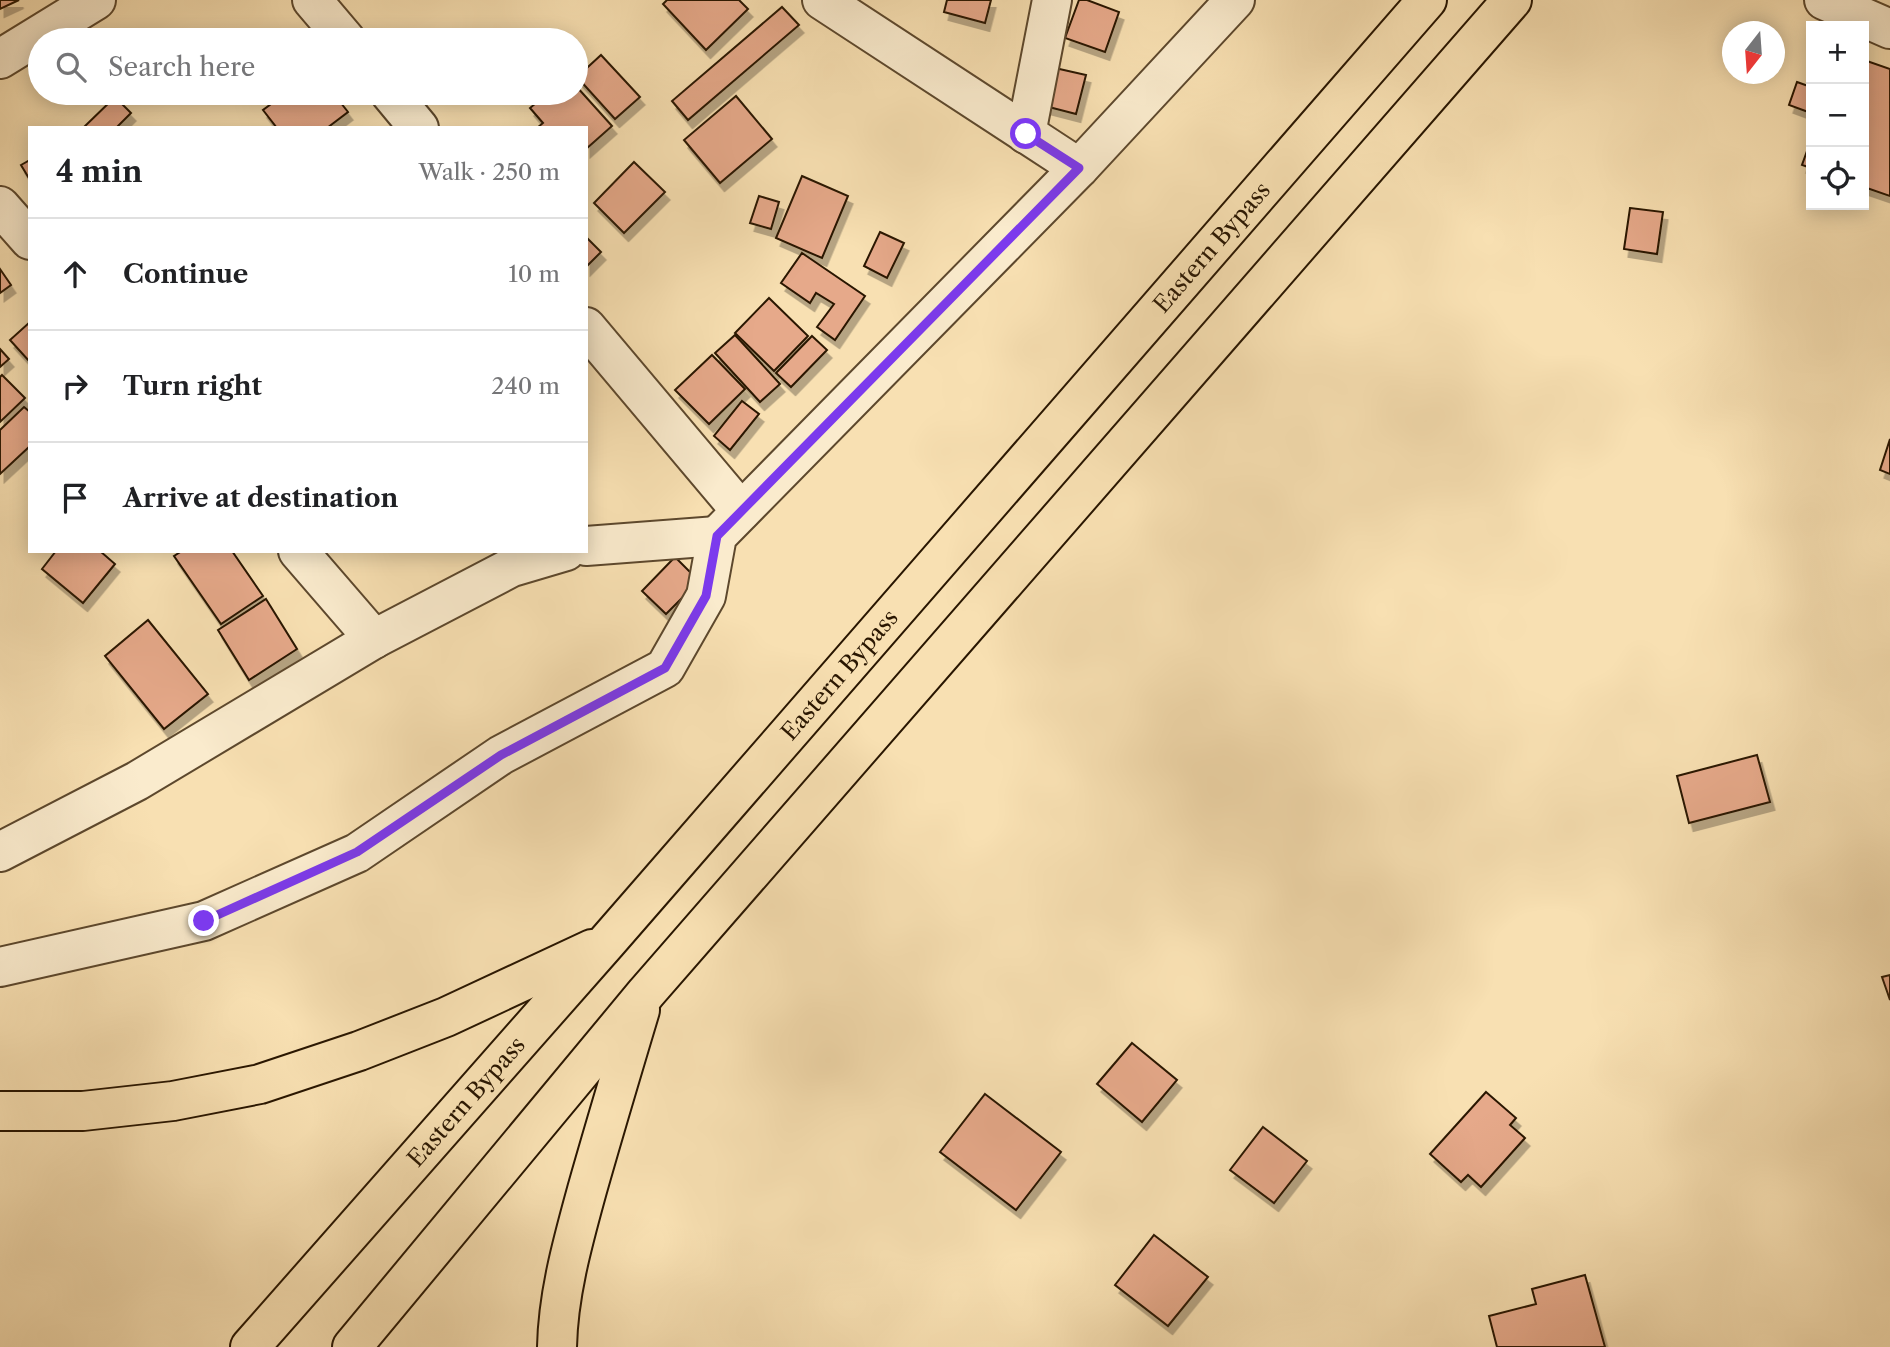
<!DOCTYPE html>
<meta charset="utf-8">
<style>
:root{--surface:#fff;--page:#f2f2f2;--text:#202124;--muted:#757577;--line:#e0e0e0}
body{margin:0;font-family:"Libre Caslon Text",serif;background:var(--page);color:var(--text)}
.controls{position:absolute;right:21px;top:21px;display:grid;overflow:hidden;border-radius:0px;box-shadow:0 4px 18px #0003}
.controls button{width:63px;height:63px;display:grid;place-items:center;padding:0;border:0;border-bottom:2px solid var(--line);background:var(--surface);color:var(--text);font:35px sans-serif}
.compass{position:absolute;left:1722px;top:21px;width:63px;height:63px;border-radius:50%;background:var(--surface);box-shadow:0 4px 18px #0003;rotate:197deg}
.stop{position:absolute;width:21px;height:21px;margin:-16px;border:5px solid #7c3aed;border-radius:50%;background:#fff}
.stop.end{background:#7c3aed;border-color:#fff;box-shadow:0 2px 7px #0008}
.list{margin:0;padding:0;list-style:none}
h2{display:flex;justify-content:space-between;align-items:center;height:91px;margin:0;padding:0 28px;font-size:30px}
h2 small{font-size:23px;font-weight:400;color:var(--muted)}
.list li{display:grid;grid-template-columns:46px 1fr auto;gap:21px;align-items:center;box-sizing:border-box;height:112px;padding:0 28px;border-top:2px solid var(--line)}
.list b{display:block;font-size:26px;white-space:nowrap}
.list em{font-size:23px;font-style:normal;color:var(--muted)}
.icon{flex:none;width:38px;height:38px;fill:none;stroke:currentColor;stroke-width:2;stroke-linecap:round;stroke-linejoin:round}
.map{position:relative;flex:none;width:1890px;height:1347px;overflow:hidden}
.search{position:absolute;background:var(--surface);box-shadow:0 4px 18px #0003;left:28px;top:28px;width:560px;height:77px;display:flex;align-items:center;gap:18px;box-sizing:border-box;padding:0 24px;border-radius:38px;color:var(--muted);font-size:26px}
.panel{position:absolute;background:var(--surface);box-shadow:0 4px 18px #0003;left:28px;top:126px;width:560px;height:427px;border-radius:0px}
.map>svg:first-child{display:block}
</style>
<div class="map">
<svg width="1890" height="1347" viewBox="0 0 1890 1347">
<defs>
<filter id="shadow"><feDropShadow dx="4.5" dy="8" stdDeviation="0" flood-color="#0004"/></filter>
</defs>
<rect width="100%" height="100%" fill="#f8e0b2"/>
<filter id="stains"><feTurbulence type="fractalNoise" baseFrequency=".00286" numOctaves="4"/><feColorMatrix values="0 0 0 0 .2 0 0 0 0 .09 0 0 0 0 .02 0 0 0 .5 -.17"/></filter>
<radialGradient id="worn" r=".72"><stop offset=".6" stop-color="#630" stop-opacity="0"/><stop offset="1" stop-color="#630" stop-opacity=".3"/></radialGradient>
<!-- building -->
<g fill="#e6a98a" stroke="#291601" stroke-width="2" filter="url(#shadow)">
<path d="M0 0H19L0 9Z"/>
<path d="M667 0H739L748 9 706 50 663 4Z"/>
<path d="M947 0H991L985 23 944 12Z"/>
<path d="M1079 0H1087L1119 12 1105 52 1065 38Z"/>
<path d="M782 7 799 25 688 120 672 101Z"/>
<path d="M601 55 640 97 615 119 577 77Z"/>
<path d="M1864 60 1890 69V196L1864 187Z"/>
<path d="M1055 68 1086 75 1076 114 1045 106Z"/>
<path d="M1797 82 1811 87V113L1789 105Z"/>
<path d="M576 86 612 126 586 149V128H537L543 123 530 108 548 93H576Z"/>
<path d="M286 93H333L348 112 327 128H277L263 110Z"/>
<path d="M736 96 772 139 720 183 684 140Z"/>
<path d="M115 97 131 113 116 128H83Z"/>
<path d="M1811 140V168L1802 165Z"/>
<path d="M30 160V180L21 165Z"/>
<path d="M634 162 665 192 624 233 594 203Z"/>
<path d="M802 176 848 196 822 258 776 238Z"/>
<path d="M759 196 779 202 771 229 750 223Z"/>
<path d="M1630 208 1663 212 1657 254 1624 249Z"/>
<path d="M880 232 904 243 887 278 864 266Z"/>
<path d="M586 237 601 252 586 267Z"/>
<path d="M802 253 865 296 835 340 817 327 834 304 816 293 810 303 781 283Z"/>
<path d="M0 269 11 285 0 293Z"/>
<path d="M769 298 808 336 774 371 735 333Z"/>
<path d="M30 322V359L29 361 10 340Z"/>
<path d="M735 335 780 384 760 402 715 353Z"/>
<path d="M812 336 827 350 791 387 776 373Z"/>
<path d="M0 349 9 359 0 367Z"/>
<path d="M712 355 745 389 709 424 675 390Z"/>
<path d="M2 375 25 398 0 422V377Z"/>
<path d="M742 401 759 414 730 450 714 436Z"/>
<path d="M24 407 30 412V446L0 474V430Z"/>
<path d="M1890 439V474L1880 470Z"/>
<path d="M56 551H100L115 564 83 603 42 569Z"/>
<path d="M182 551H232L263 596 221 624 174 556Z"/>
<path d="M675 557 699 581 666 614 642 591Z"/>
<path d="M266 599 297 649 249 680 218 630Z"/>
<path d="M148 620 208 694 164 729 105 656Z"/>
<path d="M1757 755 1770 802 1689 823 1677 776Z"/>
<path d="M1890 975V1000L1882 977Z"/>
<path d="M1132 1043 1177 1080 1142 1122 1097 1084Z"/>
<path d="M1486 1092 1516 1118 1510 1125 1525 1138 1481 1187 1468 1175 1461 1182 1430 1154Z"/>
<path d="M985 1094 1061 1152 1016 1210 940 1152Z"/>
<path d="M1263 1127 1307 1161 1274 1203 1230 1170Z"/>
<path d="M1154 1235 1208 1277 1168 1326 1115 1285Z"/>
<path d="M1585 1275 1605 1347H1497L1489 1316 1536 1304 1532 1289Z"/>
</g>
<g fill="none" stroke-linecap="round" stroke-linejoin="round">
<defs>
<g id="street">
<path d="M312 0 346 40"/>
<path d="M822 0 1079 168"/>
<path d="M1824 0 1890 29"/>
<path d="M0 59 96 0"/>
<path d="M390 93 419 128"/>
<path d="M1026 134 1052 0"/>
<path d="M0 206 30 240"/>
<path d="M586 327 741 511"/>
<path d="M586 546 717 536"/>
<path d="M298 551 374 639"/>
<path d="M0 852 137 781 374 639 512 567 566 551"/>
<path d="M0 967 204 921 357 853 501 755 665 668 706 596 717 536 1079 168 1235 0"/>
</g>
<g id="highway">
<path d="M0 1111H83L173 1101 260 1084 359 1051 446 1017 592 949"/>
<path id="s1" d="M250 1347 607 942 1427 0"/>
<path d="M352 1347 646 993 1512 0"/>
<path d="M557 1347C558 1294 573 1241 587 1190 604 1130 622 1070 640 1010"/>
</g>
</defs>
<!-- street casing -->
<use href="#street" stroke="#5d482d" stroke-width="42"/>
<!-- highway casing -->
<use href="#highway" stroke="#291601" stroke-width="42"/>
<!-- street -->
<use href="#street" stroke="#faebcd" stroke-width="38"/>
<!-- highway -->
<use href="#highway" stroke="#f8e0b2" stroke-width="38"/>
</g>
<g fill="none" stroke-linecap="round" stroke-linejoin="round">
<!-- route -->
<path stroke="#7c3aed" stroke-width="9" d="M204 921 357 852 501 755 665 668 706 596 717 536 1079 168 1026 134"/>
</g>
<g text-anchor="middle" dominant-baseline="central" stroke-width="5" stroke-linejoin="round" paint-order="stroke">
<!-- street labels -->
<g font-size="23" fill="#291601" stroke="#faebcd">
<text stroke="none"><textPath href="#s1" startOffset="1461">Eastern Bypass</textPath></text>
<text stroke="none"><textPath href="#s1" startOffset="894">Eastern Bypass</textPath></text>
<text stroke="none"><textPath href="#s1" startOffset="327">Eastern Bypass</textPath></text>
</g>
</g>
<rect width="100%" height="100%" filter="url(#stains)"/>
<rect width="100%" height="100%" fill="url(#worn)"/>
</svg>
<div class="controls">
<button>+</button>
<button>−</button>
<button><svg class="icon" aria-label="locate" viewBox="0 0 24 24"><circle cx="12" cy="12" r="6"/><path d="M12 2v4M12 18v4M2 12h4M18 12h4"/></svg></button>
</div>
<svg class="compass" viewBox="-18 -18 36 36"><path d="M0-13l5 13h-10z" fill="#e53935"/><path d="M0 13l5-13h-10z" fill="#757577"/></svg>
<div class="stop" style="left:1026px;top:134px"></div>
<div class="stop end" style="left:204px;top:921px"></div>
<div class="search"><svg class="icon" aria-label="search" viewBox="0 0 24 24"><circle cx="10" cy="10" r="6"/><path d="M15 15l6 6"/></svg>Search here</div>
<section class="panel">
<h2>4 min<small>Walk · 250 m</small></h2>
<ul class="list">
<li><svg class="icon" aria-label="ahead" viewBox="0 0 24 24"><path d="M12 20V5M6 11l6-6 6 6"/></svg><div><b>Continue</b></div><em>10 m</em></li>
<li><svg class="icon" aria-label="right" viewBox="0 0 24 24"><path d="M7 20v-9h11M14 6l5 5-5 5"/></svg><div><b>Turn right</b></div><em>240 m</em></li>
<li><svg class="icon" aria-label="arrive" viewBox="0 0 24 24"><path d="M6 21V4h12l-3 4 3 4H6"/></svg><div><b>Arrive at destination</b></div></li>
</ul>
</section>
</div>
